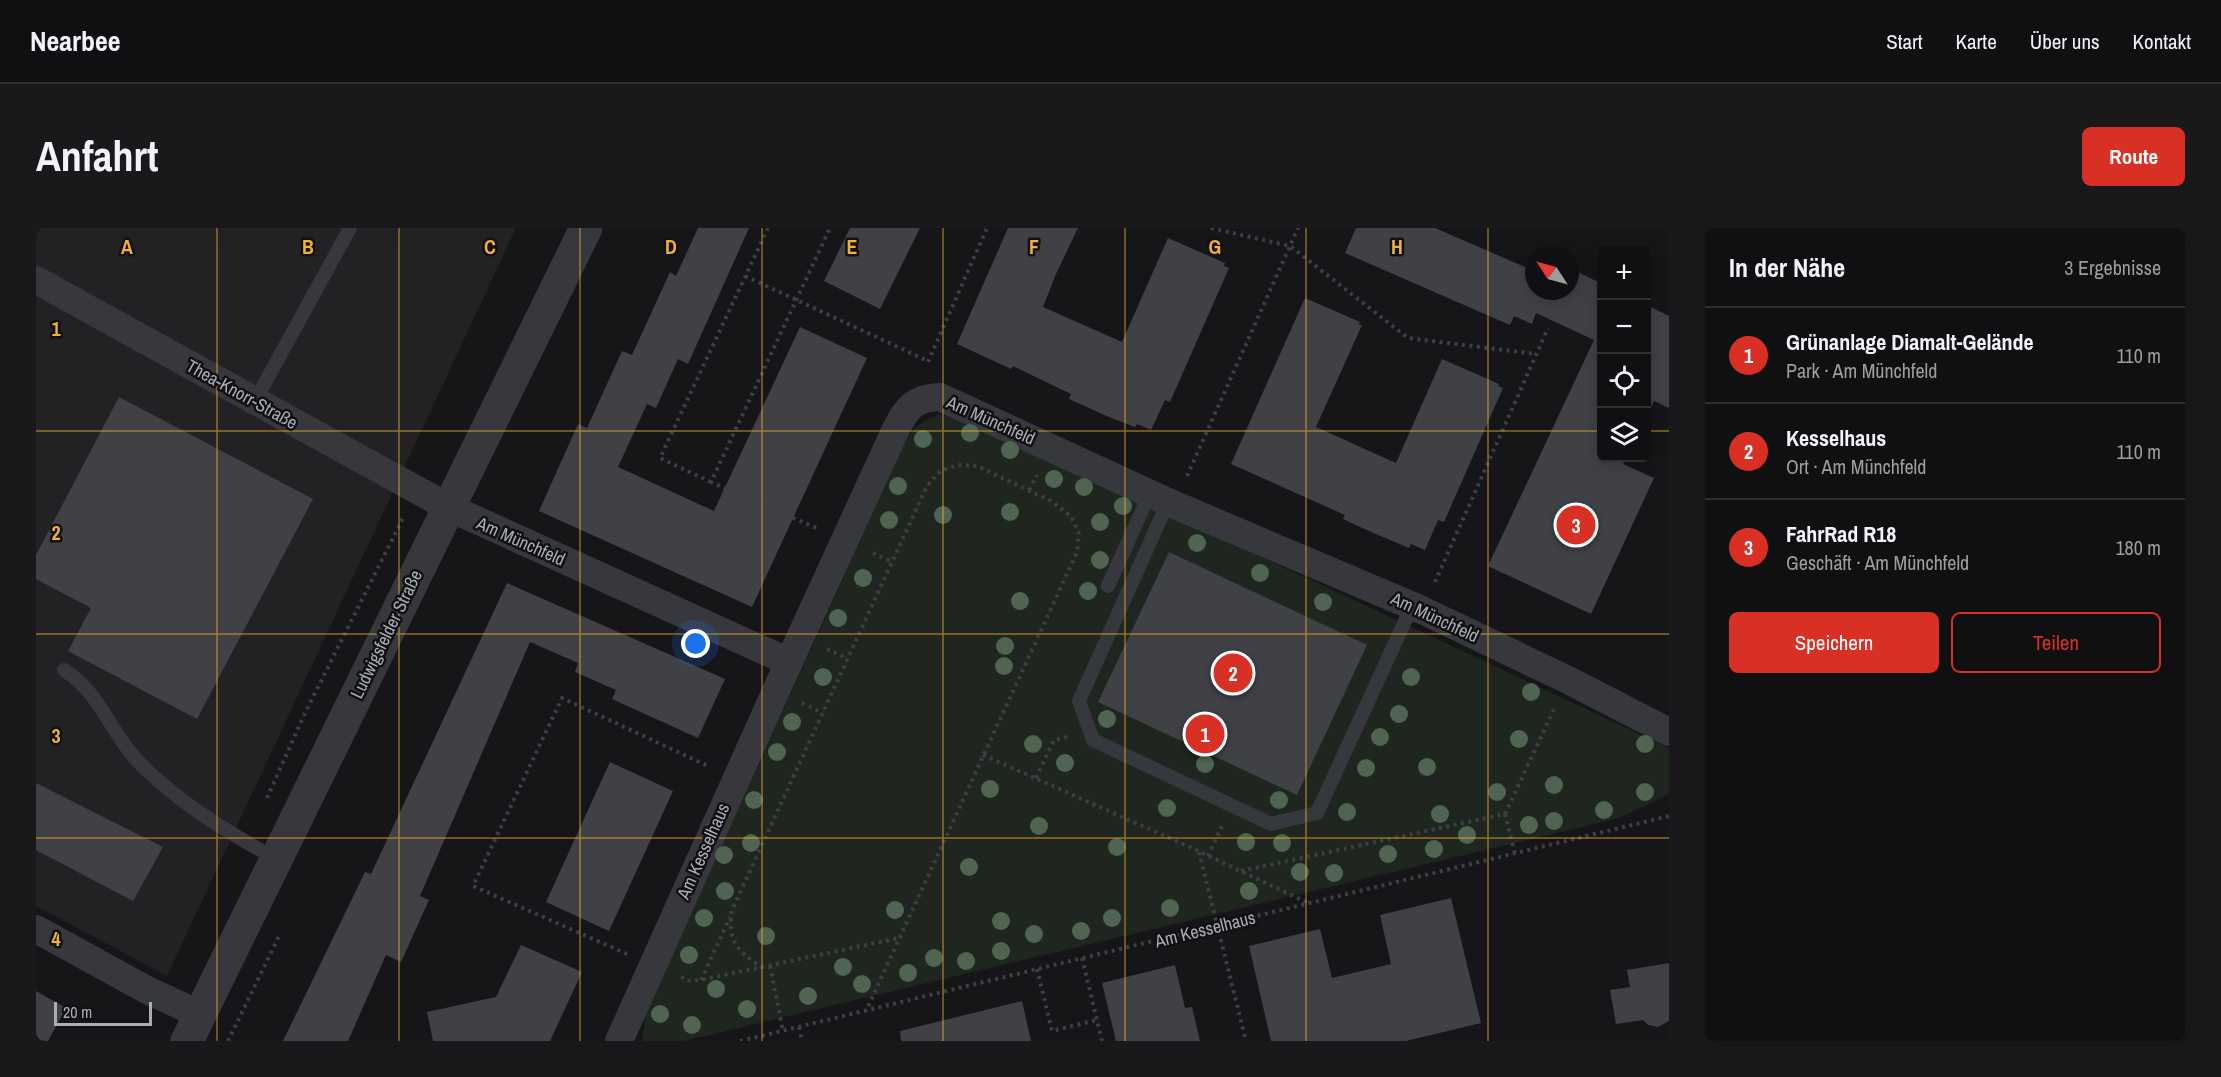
<!DOCTYPE html>
<html lang="de">
<meta charset="utf-8">
<style>
:root{--surface:#101012;--page:#19191b;--text:#f1f3f6;--muted:#9c9d9f;--line:#303032;--accent:#d93025}
body{margin:0;font-family:"Archivo Narrow",sans-serif;background:var(--page);color:var(--text)}
.controls{position:absolute;right:18px;top:18px;display:grid;overflow:hidden;border-radius:9px;box-shadow:0 3px 15px #0003}
.controls button{width:54px;height:54px;display:grid;place-items:center;padding:0;border:0;border-bottom:2px solid var(--line);background:var(--surface);color:var(--text);font:30px sans-serif}
.compass{position:absolute;left:1489px;top:18px;width:54px;height:54px;border-radius:50%;background:var(--surface);box-shadow:0 3px 15px #0003;rotate:306deg}
.scale{position:absolute;left:18px;bottom:15px;width:98px;box-sizing:border-box;padding-left:6px;border:3px solid #a8adb8;border-top:0;font-size:16px;line-height:21px;white-space:nowrap;color:#a8adb8;-webkit-text-stroke:4px #111113;paint-order:stroke}
.you{position:absolute;left:660px;top:416px;width:21px;height:21px;margin:-15px;border:4px solid #fff;border-radius:50%;background:#1a73e8;box-shadow:0 0 0 9px #1a73e833}
.badge{display:grid;place-items:center;width:39px;height:39px;border-radius:50%;background:var(--accent);color:#fff;font-size:20px;font-weight:700}
.pin{position:absolute;translate:-50% -50%;border:3px solid #fff;box-shadow:0 2px 6px #0006}
.list{margin:0;padding:0;list-style:none}
h2{display:flex;justify-content:space-between;align-items:center;height:78px;margin:0;padding:0 24px;font-size:26px}
h2 small{font-size:20px;font-weight:400;color:var(--muted)}
.list li{display:grid;grid-template-columns:39px 1fr auto;gap:18px;align-items:center;box-sizing:border-box;height:96px;padding:0 24px;border-top:2px solid var(--line)}
.list b{display:block;font-size:22px;white-space:nowrap}
.list p{margin:0;font-size:20px;white-space:nowrap;color:var(--muted)}
.list em{font-size:20px;font-style:normal;color:var(--muted)}
.actions{display:flex;gap:12px;padding:18px 24px}
.actions a{flex:1;padding:14px 0;border:2px solid var(--accent);border-radius:9px;text-align:center;font-size:21px;color:var(--accent)}
.actions .main{background:var(--accent);color:#fff}
.icon{flex:none;width:33px;height:33px;fill:none;stroke:currentColor;stroke-width:2;stroke-linecap:round;stroke-linejoin:round}
.map{position:relative;flex:none;width:1633px;height:813px;overflow:hidden;border-radius:9px}
header{display:flex;align-items:center;gap:36px;box-sizing:border-box;height:84px;padding:0 30px;background:var(--surface);border-bottom:2px solid var(--line)}
header strong{font-size:28px}
nav{display:flex;gap:33px;margin-inline-start:auto;font-size:21px}
.intro{display:flex;align-items:center;justify-content:space-between;box-sizing:border-box;height:144px;padding:0 36px}
h1{margin:0;font-size:42px}
.button{padding:15px 27px;border-radius:9px;background:var(--accent);color:#fff;font-size:21px;font-weight:700}
main{display:flex;gap:36px;padding:0 36px}
aside{flex:1;background:var(--surface);border-radius:9px;box-shadow:0 3px 15px #0003}
.map>svg:first-child{display:block}
</style>
<header>
<strong>Nearbee</strong>
<nav><a>Start</a><a>Karte</a><a>Über uns</a><a>Kontakt</a></nav>
</header>
<div class="intro"><h1>Anfahrt</h1><a class="button">Route</a></div>
<main>
<div class="map">
<svg width="1633" height="813" viewBox="0 0 1633 813">
<rect width="100%" height="100%" fill="#161618"/>
<!-- built -->
<path fill="#222225" d="M0 0H480L131 748 0 678Z"/>
<!-- green -->
<path fill="#1e261f" d="M907 186 920 190 1273 351 1633 520V566L1583 590 648 813H606L610 785 870 212C880 197 889 190 907 186Z"/>
<!-- building -->
<g fill="#404145">
<path d="M662 0H713L652 136 642 131 620 180 611 176 582 239 678 283 764 99 831 130 716 379 503 283 542 196 551 200 586 123 596 127 634 44 640 48Z"/>
<path d="M814 0H884L844 81 788 53Z"/>
<path d="M972 0H1042L1020 46 1007 79 1086 114 1132 10 1189 35 1188 38 1193 40 1134 174 1129 172 1115 202 1101 196 1099 199 1073 189 1033 171 1035 166 977 138 975 141 921 116Z"/>
<path d="M1320 0H1399L1498 43V63H1534V40L1566 56V230H1590L1587 236 1618 250 1555 386 1452 338 1558 112 1500 85 1496 96 1478 88 1474 97 1309 25Z"/>
<path d="M1269 70 1324 94 1323 97H1326L1280 199 1360 235 1406 131 1463 156 1462 158 1467 160 1408 294 1402 292 1389 322 1375 316 1373 320 1335 304 1307 291 1309 287 1195 236Z"/>
<path d="M1611 77 1633 88V180L1618 173 1611 188Z"/>
<path d="M83 169 277 271 161 491 32 423 55 380 0 351V327Z"/>
<path d="M1133 324 1331 417 1261 567 1062 474Z"/>
<path d="M471 355 689 451 662 510 576 471 580 462 539 444 542 435 494 414 384 668 393 672 365 734 350 727 312 813H247L329 644 335 646Z"/>
<path d="M574 534 637 563 573 703 510 674Z"/>
<path d="M0 555 127 619 97 673 0 622Z"/>
<path d="M1415 670 1445 795 1370 813H1235L1213 718 1284 701 1296 750 1355 736 1344 687Z"/>
<path d="M485 717 546 744 514 813H397L391 784 460 769Z"/>
<path d="M1633 735V793L1622 799 1612 797 1607 792 1580 796 1574 762 1594 759 1591 742Z"/>
<path d="M1139 737 1149 780 1156 779 1164 813H1080L1066 755Z"/>
<path d="M0 763 30 780 12 813H0Z"/>
<path d="M986 773 995 813H865L864 803Z"/>
</g>
<g fill="none" stroke-linecap="round" stroke-linejoin="round">
<!-- path -->
<g stroke="#3d3f44" stroke-width="4" stroke-dasharray="3 4.5" stroke-linecap="butt">
<path d="M1175 0 1254 18 1372 110 1500 126"/>
<path d="M709 48 892 133"/>
<path d="M892 134 951 0"/>
<path d="M1151 248 1262 0"/>
<path d="M675 254 624 230 732 0"/>
<path d="M993 262 1001 247"/>
<path d="M780 300 675 254 794 0"/>
<path d="M837 325 856 334"/>
<path d="M1399 354 1512 100"/>
<path d="M791 421 812 431"/>
<path d="M766 475 787 485"/>
<path d="M947 527 1158 621 1272 675"/>
<path d="M1000 550 1018 512 1031 509"/>
<path d="M231 570 269 485 368 288"/>
<path d="M1469 586 1479 626"/>
<path d="M1163 624 1210 813"/>
<path d="M1172 628 1186 598"/>
<path d="M1205 643 1469 586 1519 479"/>
<path d="M591 726 437 658 526 470 672 538"/>
<path d="M1046 730 1066 813"/>
<path d="M734 738 747 803"/>
<path d="M727 740C702 724 691 714 696 682L891 258 904 243 922 237 941 238 1015 273 1035 288 1043 306 1041 324 830 783"/>
<path d="M1001 741 1016 803 1061 792"/>
<path d="M645 749 654 753 665 752 863 710"/>
<path d="M665 752 694 689"/>
<path d="M763 799 766 813"/>
<path d="M192 813 244 706"/>
<path d="M704 813 1633 588"/>
</g>
<!-- service -->
<g stroke="#37383d" stroke-width="14">
<path d="M219 173 314 0"/>
<path d="M1132 274 1043 473 1057 512 1235 596 1281 585 1376 378"/>
<path d="M1072 358 1114 265"/>
<path d="M28 442C64 465 73 501 99 530 139 573 190 603 240 631"/>
</g>
<!-- minor -->
<g stroke="#37383d" stroke-width="28">
<path d="M0 52 412 279 753 434 859 203C871 180 877 170 904 169L1132 274 1386 382 1532 452 1633 504"/>
<path d="M0 701 111 762 165 787"/>
<path d="M583 813 753 434"/>
</g>
<!-- tertiary -->
<path stroke="#37383d" stroke-width="33" d="M151 813 550 0"/>
</g>
<!-- trees -->
<g fill="#506452">
<circle cx="934" cy="205" r="9"/>
<circle cx="887" cy="211" r="9"/>
<circle cx="974" cy="222" r="9"/>
<circle cx="1018" cy="251" r="9"/>
<circle cx="862" cy="258" r="9"/>
<circle cx="1048" cy="259" r="9"/>
<circle cx="1087" cy="278" r="9"/>
<circle cx="974" cy="284" r="9"/>
<circle cx="907" cy="287" r="9"/>
<circle cx="853" cy="292" r="9"/>
<circle cx="1064" cy="294" r="9"/>
<circle cx="1161" cy="315" r="9"/>
<circle cx="1064" cy="332" r="9"/>
<circle cx="1224" cy="345" r="9"/>
<circle cx="827" cy="350" r="9"/>
<circle cx="1052" cy="363" r="9"/>
<circle cx="984" cy="373" r="9"/>
<circle cx="1287" cy="374" r="9"/>
<circle cx="802" cy="390" r="9"/>
<circle cx="969" cy="418" r="9"/>
<circle cx="968" cy="438" r="9"/>
<circle cx="787" cy="449" r="9"/>
<circle cx="1375" cy="449" r="9"/>
<circle cx="1495" cy="464" r="9"/>
<circle cx="1363" cy="486" r="9"/>
<circle cx="1071" cy="491" r="9"/>
<circle cx="756" cy="494" r="9"/>
<circle cx="1344" cy="509" r="9"/>
<circle cx="1483" cy="511" r="9"/>
<circle cx="997" cy="516" r="9"/>
<circle cx="1609" cy="516" r="9"/>
<circle cx="741" cy="524" r="9"/>
<circle cx="1029" cy="535" r="9"/>
<circle cx="1169" cy="536" r="9"/>
<circle cx="1391" cy="539" r="9"/>
<circle cx="1330" cy="540" r="9"/>
<circle cx="1518" cy="557" r="9"/>
<circle cx="954" cy="561" r="9"/>
<circle cx="1461" cy="564" r="9"/>
<circle cx="1609" cy="564" r="9"/>
<circle cx="718" cy="572" r="9"/>
<circle cx="1243" cy="572" r="9"/>
<circle cx="1131" cy="580" r="9"/>
<circle cx="1568" cy="582" r="9"/>
<circle cx="1311" cy="584" r="9"/>
<circle cx="1404" cy="586" r="9"/>
<circle cx="1518" cy="593" r="9"/>
<circle cx="1493" cy="597" r="9"/>
<circle cx="1003" cy="598" r="9"/>
<circle cx="1431" cy="607" r="9"/>
<circle cx="1210" cy="614" r="9"/>
<circle cx="715" cy="615" r="9"/>
<circle cx="1246" cy="615" r="9"/>
<circle cx="1081" cy="619" r="9"/>
<circle cx="1398" cy="621" r="9"/>
<circle cx="1352" cy="626" r="9"/>
<circle cx="688" cy="627" r="9"/>
<circle cx="933" cy="639" r="9"/>
<circle cx="1264" cy="644" r="9"/>
<circle cx="1298" cy="645" r="9"/>
<circle cx="689" cy="663" r="9"/>
<circle cx="1213" cy="663" r="9"/>
<circle cx="1134" cy="680" r="9"/>
<circle cx="859" cy="682" r="9"/>
<circle cx="668" cy="690" r="9"/>
<circle cx="1076" cy="690" r="9"/>
<circle cx="965" cy="693" r="9"/>
<circle cx="1045" cy="703" r="9"/>
<circle cx="998" cy="706" r="9"/>
<circle cx="730" cy="708" r="9"/>
<circle cx="965" cy="723" r="9"/>
<circle cx="653" cy="727" r="9"/>
<circle cx="898" cy="730" r="9"/>
<circle cx="930" cy="733" r="9"/>
<circle cx="807" cy="739" r="9"/>
<circle cx="872" cy="745" r="9"/>
<circle cx="826" cy="756" r="9"/>
<circle cx="680" cy="761" r="9"/>
<circle cx="772" cy="768" r="9"/>
<circle cx="711" cy="781" r="9"/>
<circle cx="624" cy="786" r="9"/>
<circle cx="656" cy="797" r="9"/>
</g>
<!-- grid -->
<path fill="none" stroke="#f2b134" stroke-width="1.5" stroke-opacity="0.55" d="M181 0V813M363 0V813M544 0V813M726 0V813M907 0V813M1089 0V813M1270 0V813M1452 0V813M0 203H1566M1610 203H1633M0 406H1633M0 610H1633"/>
<g text-anchor="middle" dominant-baseline="central" stroke-width="5" stroke-linejoin="round" paint-order="stroke">
<!-- street labels -->
<g font-size="18" fill="#a8adb8" stroke="#111113">
<text transform="translate(206 166) rotate(29)">Thea-Knorr-Straße</text>
<text transform="translate(955 192) rotate(24)">Am Münchfeld</text>
<text transform="translate(485 313) rotate(24)">Am Münchfeld</text>
<text transform="translate(1399 389) rotate(25)">Am Münchfeld</text>
<text transform="translate(350 406) rotate(-64)">Ludwigsfelder Straße</text>
<text transform="translate(667 623) rotate(-66)">Am Kesselhaus</text>
<text transform="translate(1169 701) rotate(-14)">Am Kesselhaus</text>
</g>
</g>
<g font-size="20" text-anchor="middle" font-weight="bold" fill="#f2b134" stroke="#111113" stroke-width="5" stroke-linejoin="round" paint-order="stroke">
<text x="91" y="26">A</text>
<text x="272" y="26">B</text>
<text x="454" y="26">C</text>
<text x="635" y="26">D</text>
<text x="816" y="26">E</text>
<text x="998" y="26">F</text>
<text x="1179" y="26">G</text>
<text x="1361" y="26">H</text>
<text x="20" y="108">1</text>
<text x="20" y="312">2</text>
<text x="20" y="515">3</text>
<text x="20" y="718">4</text>
</g>
</svg>
<div class="controls">
<button>+</button>
<button>−</button>
<button><svg class="icon" aria-label="locate" viewBox="0 0 24 24"><circle cx="12" cy="12" r="6"/><path d="M12 2v4M12 18v4M2 12h4M18 12h4"/></svg></button>
<button><svg class="icon" aria-label="layers" viewBox="0 0 24 24"><path d="M12 4l9 5-9 5-9-5zM3 14l9 5 9-5"/></svg></button>
</div>
<svg class="compass" viewBox="-18 -18 36 36"><path d="M0-13l5 13h-10z" fill="#e53935"/><path d="M0 13l5-13h-10z" fill="#9c9d9f"/></svg>
<div class="scale">20 m</div>
<div class="you"></div>
<div class="pin badge" style="left:1169px;top:506px">1</div>
<div class="pin badge" style="left:1197px;top:445px">2</div>
<div class="pin badge" style="left:1540px;top:297px">3</div>
</div>
<aside>
<h2>In der Nähe<small>3 Ergebnisse</small></h2>
<ul class="list">
<li><span class="badge">1</span><div><b>Grünanlage Diamalt-Gelände</b><p>Park · Am Münchfeld</p></div><em>110 m</em></li>
<li><span class="badge">2</span><div><b>Kesselhaus</b><p>Ort · Am Münchfeld</p></div><em>110 m</em></li>
<li><span class="badge">3</span><div><b>FahrRad R18</b><p>Geschäft · Am Münchfeld</p></div><em>180 m</em></li>
</ul>
<div class="actions"><a class="main">Speichern</a><a>Teilen</a></div>
</aside>
</main>
